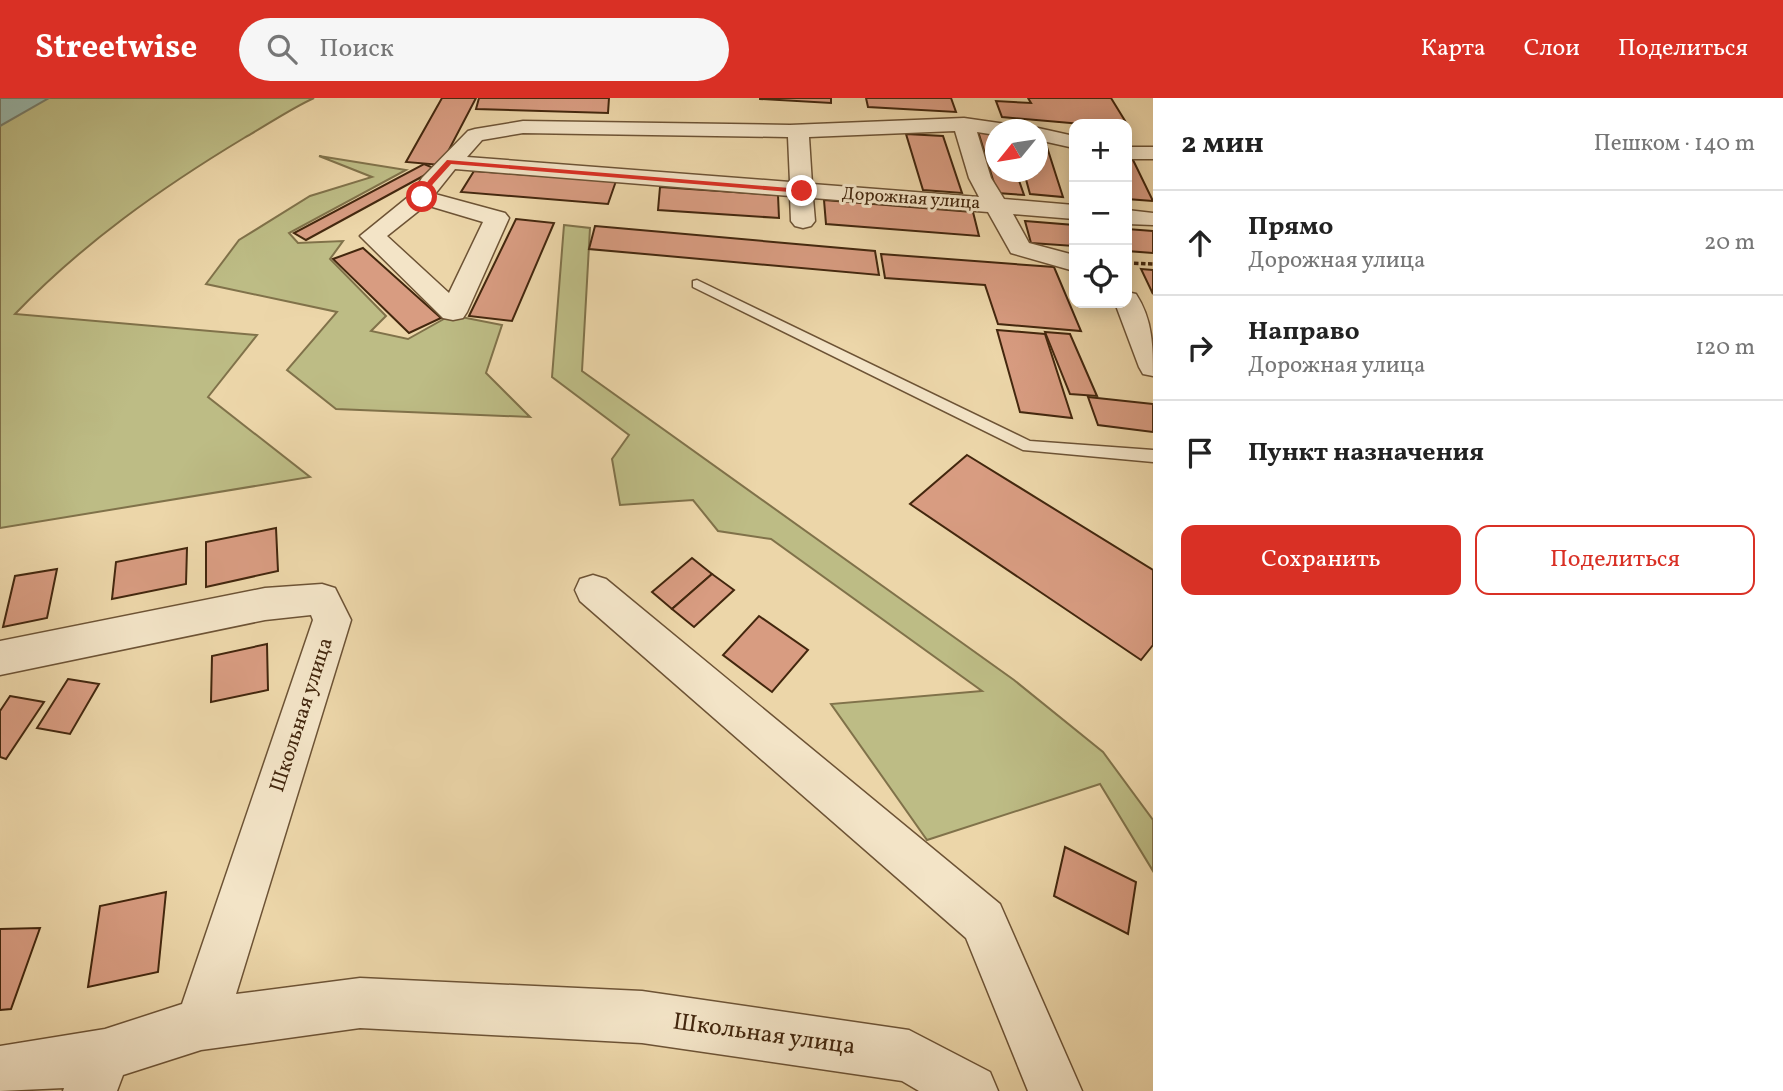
<!DOCTYPE html>
<html lang="ru">
<meta charset="utf-8">
<style>
:root{--surface:#fff;--page:#f6f6f6;--text:#222;--muted:#767676;--line:#e0e0e0;--accent:#d93025}
body{margin:0;font-family:Vollkorn,serif;background:var(--page);color:var(--text)}
.controls{position:absolute;right:21px;top:21px;display:grid;overflow:hidden;border-radius:14px;box-shadow:0 4px 18px #0003}
.controls button{width:63px;height:63px;display:grid;place-items:center;padding:0;border:0;border-bottom:2px solid var(--line);background:var(--surface);color:var(--text);font:35px sans-serif}
.compass{position:absolute;left:985px;top:21px;width:63px;height:63px;border-radius:50%;background:var(--surface);box-shadow:0 4px 18px #0003;rotate:240deg}
.stop{position:absolute;width:21px;height:21px;margin:-16px;border:5px solid #d93025;border-radius:50%;background:#fff}
.stop.end{background:#d93025;border-color:#fff;box-shadow:0 2px 7px #0008}
.list{margin:0;padding:0;list-style:none}
h2{display:flex;justify-content:space-between;align-items:center;height:91px;margin:0;padding:0 28px;font-size:30px}
h2 small{font-size:23px;font-weight:400;color:var(--muted)}
.list li{display:grid;grid-template-columns:46px 1fr auto;gap:21px;align-items:center;box-sizing:border-box;height:105px;padding:0 28px;border-top:2px solid var(--line)}
.list b{display:block;font-size:26px;white-space:nowrap}
.list p{margin:0;font-size:23px;white-space:nowrap;color:var(--muted)}
.list em{font-size:23px;font-style:normal;color:var(--muted)}
.actions{display:flex;gap:14px;padding:21px 28px}
.actions a{flex:1;padding:16px 0;border:2px solid var(--accent);border-radius:14px;text-align:center;font-size:24px;color:var(--accent)}
.actions .main{background:var(--accent);color:#fff}
.icon{flex:none;width:38px;height:38px;fill:none;stroke:currentColor;stroke-width:2;stroke-linecap:round;stroke-linejoin:round}
.map{position:relative;flex:none;width:1153px;height:993px;overflow:hidden}
header{display:flex;align-items:center;gap:42px;box-sizing:border-box;height:98px;padding:0 35px;background:var(--accent);color:#fff}
header strong{font-size:33px}
nav{display:flex;gap:38px;margin-inline-start:auto;font-size:24px}
.search{width:490px;height:63px;background:var(--page);display:flex;align-items:center;gap:18px;box-sizing:border-box;padding:0 24px;border-radius:38px;color:var(--muted);font-size:26px}
main{display:flex}
aside{flex:1;background:var(--surface)}
.map>svg:first-child{display:block}
</style>
<header>
<strong>Streetwise</strong>
<div class="search"><svg class="icon" aria-label="search" viewBox="0 0 24 24"><circle cx="10" cy="10" r="6"/><path d="M15 15l6 6"/></svg>Поиск</div>
<nav><a>Карта</a><a>Слои</a><a>Поделиться</a></nav>
</header>
<main>
<div class="map">
<svg width="1153" height="993" viewBox="0 0 1153 993">
<rect width="100%" height="100%" fill="#ecd6a9"/>
<filter id="stains"><feTurbulence type="fractalNoise" baseFrequency=".00286" numOctaves="4"/><feColorMatrix values="0 0 0 0 .2 0 0 0 0 .09 0 0 0 0 .02 0 0 0 .5 -.17"/></filter>
<radialGradient id="worn" r=".72"><stop offset=".6" stop-color="#630" stop-opacity="0"/><stop offset="1" stop-color="#630" stop-opacity=".3"/></radialGradient>
<!-- green -->
<g fill="#bdbc85" stroke="#80724a" stroke-width="2">
<path d="M0 0H314C290 11 267 27 244 40 161 90 82 146 15 216L257 237 208 299 310 379 0 430Z"/>
<path d="M319 58 406 72 289 135 298 145 343 143 330 161 386 218 371 233 408 241 451 217 502 227 486 275 530 319 336 311 287 272 337 214 206 186 239 142 310 98 372 79Z"/>
<path d="M564 127 590 130 582 273 1014 582 1103 654 1153 722V773L1100 686 927 742 831 606 982 593 771 441 718 433 693 402 620 407 612 361 629 337 552 279Z"/>
</g>
<!-- water -->
<path fill="#99b9ad" stroke="#777f6d" stroke-width="2" d="M0 0H49L0 28Z"/>
<!-- building -->
<g fill="#d89c81" stroke="#43270e" stroke-width="2">
<path d="M442 0H476L441 67 406 64Z"/>
<path d="M479 0H609L608 15 476 11Z"/>
<path d="M760 0H831V5L760 1Z"/>
<path d="M866 0H951L956 14 868 9Z"/>
<path d="M1028 0H1111L1127 26H1082L1002 19 996 3 1031 5Z"/>
<path d="M978 33 996 34V74H1016L1024 97 997 95Z"/>
<path d="M906 36 943 38 962 95 923 92Z"/>
<path d="M1038 42 1045 43 1063 99 1030 96 1024 74H1038Z"/>
<path d="M1127 61 1133 62 1153 103 1127 101Z"/>
<path d="M424 66 436 71 306 142 294 135Z"/>
<path d="M474 73 616 83 608 106 461 94Z"/>
<path d="M660 89 778 97 779 120 658 112Z"/>
<path d="M824 102 973 114 979 138 826 126Z"/>
<path d="M516 121 554 125 512 223 469 218Z"/>
<path d="M1025 123 1074 127V148L1031 145Z"/>
<path d="M595 128 875 153 879 177 589 151Z"/>
<path d="M1127 131 1153 133V155L1127 153Z"/>
<path d="M363 150 441 220 409 235 333 161Z"/>
<path d="M881 156 1054 169 1081 233 998 226 985 187 885 180Z"/>
<path d="M1141 171 1153 172V196Z"/>
<path d="M997 232 1045 236 1072 320 1020 314Z"/>
<path d="M1045 234 1070 236 1097 298 1070 296Z"/>
<path d="M1088 299 1153 306V334L1098 327Z"/>
<path d="M967 357 1153 472V547L1141 562 910 406Z"/>
<path d="M276 430 278 473 206 489V444Z"/>
<path d="M187 450 186 486 112 501 116 464Z"/>
<path d="M692 460 712 476 672 511 652 494Z"/>
<path d="M57 471 47 520 3 529 15 478Z"/>
<path d="M712 476 734 492 694 529 672 511Z"/>
<path d="M759 518 808 552 772 594 723 557Z"/>
<path d="M267 546 268 592 211 604 212 558Z"/>
<path d="M68 581 99 586 70 636 37 630Z"/>
<path d="M10 598 44 604 6 661 0 659V613Z"/>
<path d="M1065 749 1136 784 1128 836 1054 798Z"/>
<path d="M166 794 158 874 88 889 100 808Z"/>
<path d="M40 830 11 911 0 912V831Z"/>
</g>
<g fill="none" stroke-linecap="round" stroke-linejoin="round">
<defs>
<path id="service" d="M697 182 1030 343 1153 352V364L1023 352 693 189V183Z"/>
<g id="minor">
<path d="M964 20 1006 26 1016 32H996V37L977 34 991 80 1004 101 1074 107V121L1013 116 1029 145 1074 157V173L1011 155 988 114 813 100 815 123 811 128 803 130 795 128 791 123 790 98 455 71 435 96 505 115 509 120 467 214 463 220 453 222 443 220 360 138 413 95 422 80 468 33 475 31 523 23 790 27ZM955 33 969 80 979 99 812 86 809 39ZM523 35 788 39 790 84 467 59 482 42ZM426 107 483 124 449 195 387 138Z"/>
<path d="M1038 30 1074 38V50L1038 42V32H1031Z"/>
<rect x="1127" y="49" width="26" height="12"/>
<path d="M1127 112 1153 115V127L1127 126Z"/>
<path d="M1127 194 1136 196C1153 222 1153 249 1153 278L1143 276 1139 269 1115 205H1127Z"/>
<path d="M593 477 606 481 1000 806 1082 993H1028L966 840 580 503 575 492 580 481Z"/>
<path d="M322 486 335 490 351 522 236 896 360 880 642 893 909 932 990 974 998 993H919L902 983 642 945 360 930 201 952 123 977 117 993H63L64 990 0 993V948L105 931 182 906 313 522 311 517 265 522 0 577V543L265 490Z"/>
</g>
</defs>
<!-- service casing -->
<use href="#service" stroke="#6d5335" stroke-width="3"/>
<!-- minor casing -->
<use href="#minor" stroke="#6d5335" stroke-width="3"/>
<!-- path -->
<path stroke="#43270e" stroke-width="3.5" stroke-dasharray="4.5 2.5" stroke-linecap="butt" d="M1127 165 1153 166"/>
<!-- service -->
<use href="#service" fill="#f3e4c7" fill-rule="evenodd"/>
<!-- minor -->
<use href="#minor" fill="#f3e4c7" fill-rule="evenodd"/>
</g>
<!-- route -->
<path fill="#d93025" d="M447 62 802 91 805 93 802 95 451 66 433 86 424 100H419L428 83Z"/>
<g text-anchor="middle" dominant-baseline="central" stroke-width="6" stroke-linejoin="round" paint-order="stroke">
<!-- far-street labels -->
<g font-size="18" fill="#43270e" stroke="#f3e4c7">
<text transform="translate(911 101) rotate(4)">Дорожная улица</text>
</g>
<!-- street labels -->
<g font-size="21" fill="#43270e" stroke="#f3e4c7">
<text transform="translate(302 617) rotate(-72)">Школьная улица</text>
</g>
<!-- near-street labels -->
<g font-size="24" fill="#43270e" stroke="#f3e4c7">
<text transform="translate(764 937) rotate(8)">Школьная улица</text>
</g>
</g>
<rect width="100%" height="100%" filter="url(#stains)"/>
<rect width="100%" height="100%" fill="url(#worn)"/>
</svg>
<div class="controls">
<button>+</button>
<button>−</button>
<button><svg class="icon" aria-label="locate" viewBox="0 0 24 24"><circle cx="12" cy="12" r="6"/><path d="M12 2v4M12 18v4M2 12h4M18 12h4"/></svg></button>
</div>
<svg class="compass" viewBox="-18 -18 36 36"><path d="M0-13l5 13h-10z" fill="#e53935"/><path d="M0 13l5-13h-10z" fill="#767676"/></svg>
<div class="stop" style="left:422px;top:99px"></div>
<div class="stop end" style="left:802px;top:93px"></div>
</div>
<aside>
<h2>2 мин<small>Пешком · 140 m</small></h2>
<ul class="list">
<li><svg class="icon" aria-label="ahead" viewBox="0 0 24 24"><path d="M12 20V5M6 11l6-6 6 6"/></svg><div><b>Прямо</b><p>Дорожная улица</p></div><em>20 m</em></li>
<li><svg class="icon" aria-label="right" viewBox="0 0 24 24"><path d="M7 20v-9h11M14 6l5 5-5 5"/></svg><div><b>Направо</b><p>Дорожная улица</p></div><em>120 m</em></li>
<li><svg class="icon" aria-label="arrive" viewBox="0 0 24 24"><path d="M6 21V4h12l-3 4 3 4H6"/></svg><div><b>Пункт назначения</b></div></li>
</ul>
<div class="actions"><a class="main">Сохранить</a><a>Поделиться</a></div>
</aside>
</main>
